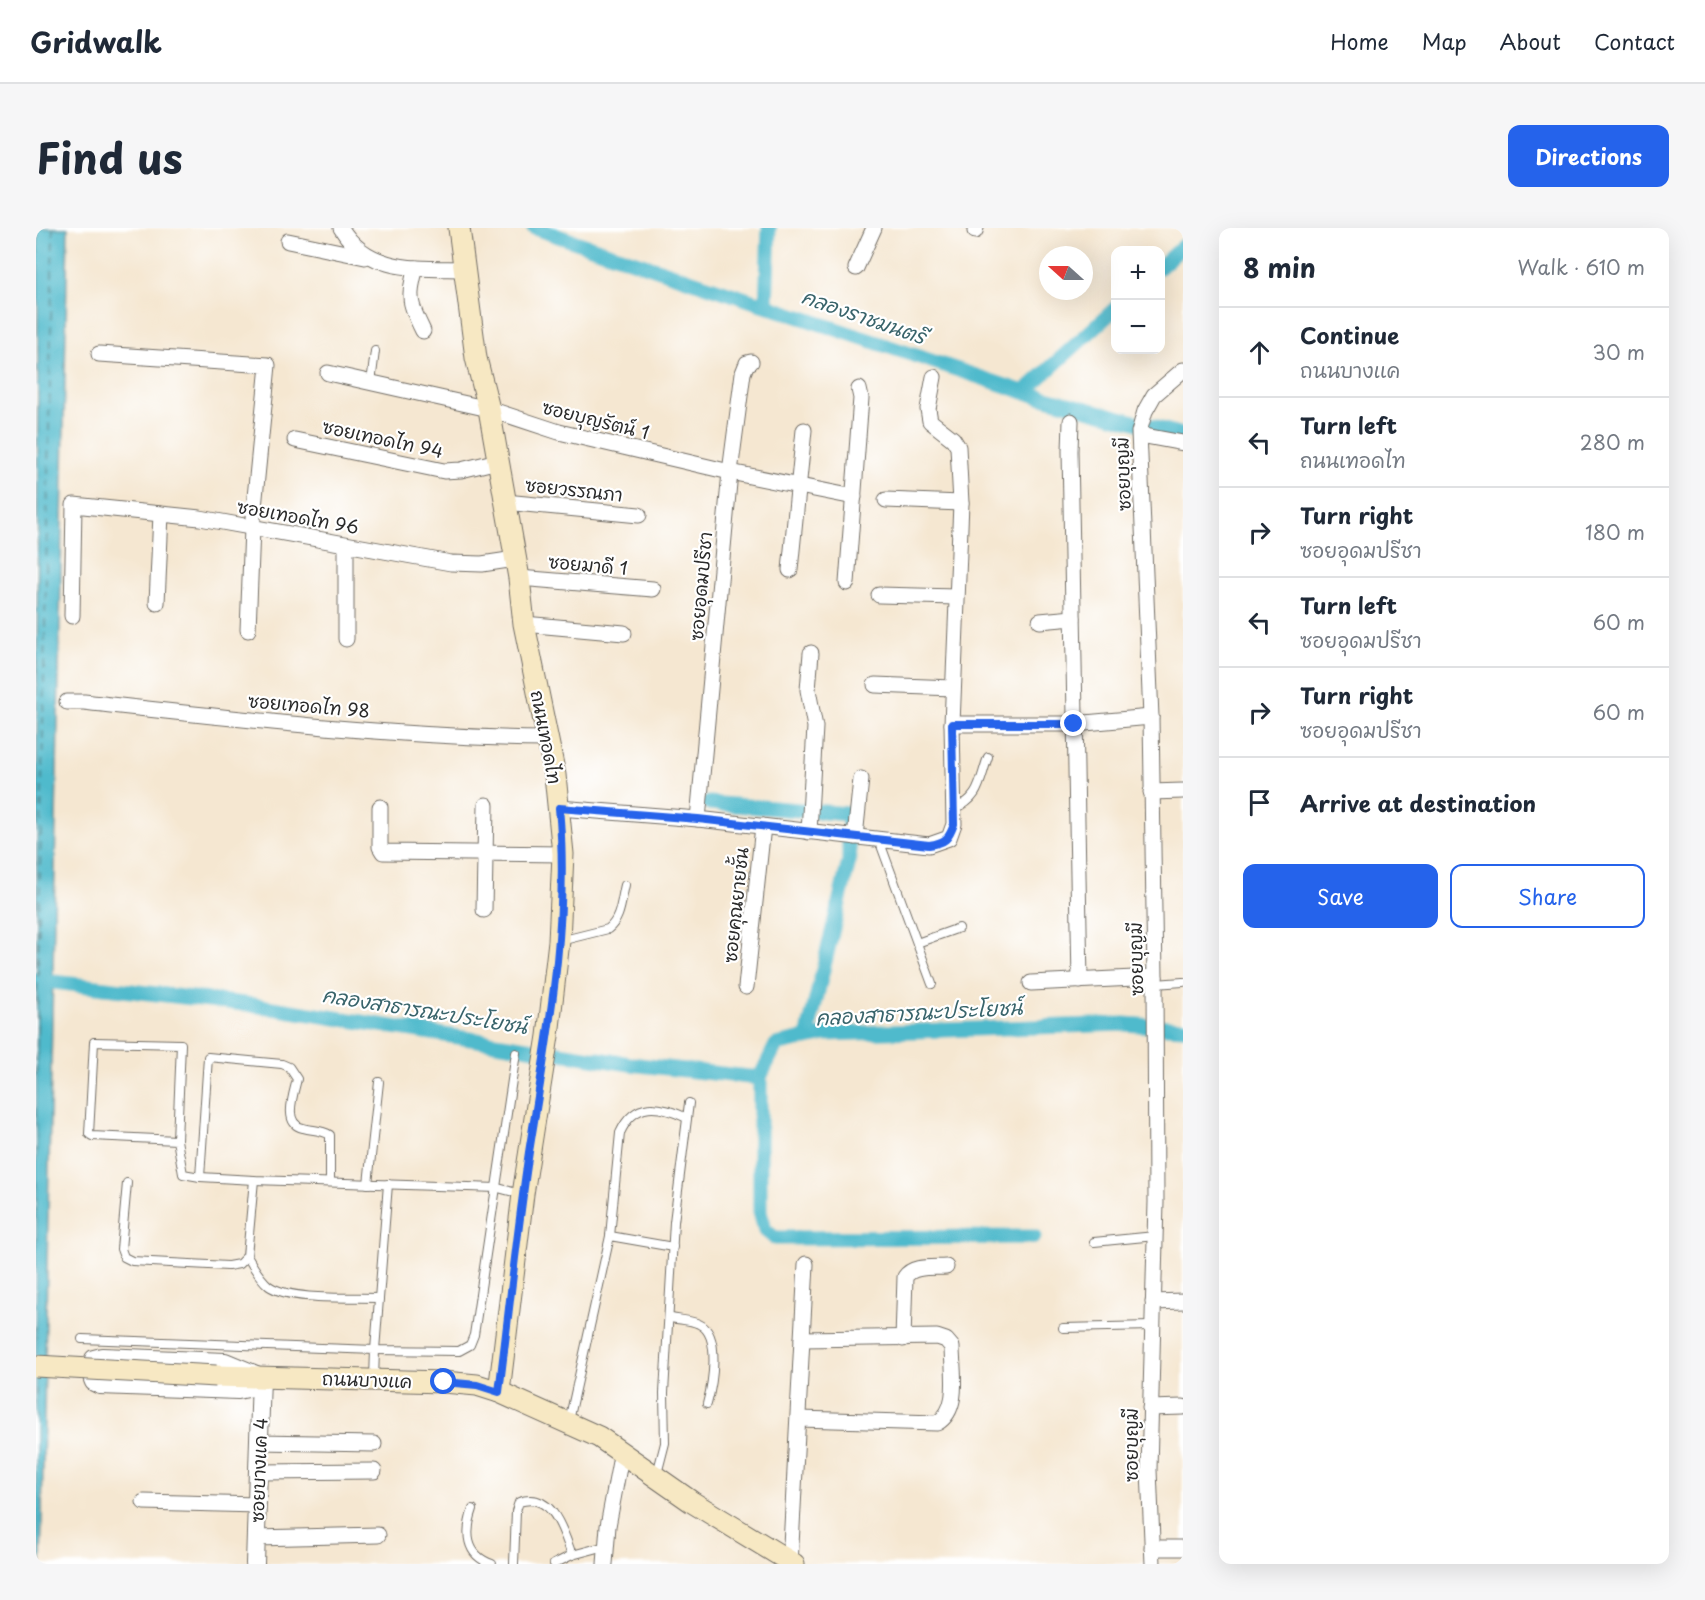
<!DOCTYPE html>
<meta charset="utf-8">
<style>
:root{--surface:#fff;--page:#f6f6f7;--text:#1f2937;--muted:#747a83;--line:#e0e1e3;--accent:#2563eb}
body{margin:0;font-family:"Playpen Sans","Playpen Sans Thai",sans-serif;background:var(--page);color:var(--text)}
.controls{position:absolute;right:18px;top:18px;display:grid;overflow:hidden;border-radius:12px;box-shadow:0 6px 24px #0002}
.controls button{width:54px;height:54px;display:grid;place-items:center;padding:0;border:0;border-bottom:2px solid var(--line);background:var(--surface);color:var(--text);font:30px sans-serif}
.compass{position:absolute;left:1003px;top:18px;width:54px;height:54px;border-radius:50%;background:var(--surface);box-shadow:0 6px 24px #0002;rotate:291deg}
.stop{position:absolute;width:18px;height:18px;margin:-14px;border:4px solid #2563eb;border-radius:50%;background:#fff}
.stop.end{background:#2563eb;border-color:#fff;box-shadow:0 2px 6px #0008}
.list{margin:0;padding:0;list-style:none}
h2{display:flex;justify-content:space-between;align-items:center;height:78px;margin:0;padding:0 24px;font-size:26px}
h2 small{font-size:20px;font-weight:400;color:var(--muted)}
.list li{display:grid;grid-template-columns:39px 1fr auto;gap:18px;align-items:center;box-sizing:border-box;height:90px;padding:0 24px;border-top:2px solid var(--line)}
.list b{display:block;font-size:22px;white-space:nowrap}
.list p{margin:0;font-size:20px;white-space:nowrap;color:var(--muted)}
.list em{font-size:20px;font-style:normal;color:var(--muted)}
.actions{display:flex;gap:12px;padding:18px 24px}
.actions a{flex:1;padding:14px 0;border:2px solid var(--accent);border-radius:12px;text-align:center;font-size:21px;color:var(--accent)}
.actions .main{background:var(--accent);color:#fff}
.icon{flex:none;width:33px;height:33px;fill:none;stroke:currentColor;stroke-width:2;stroke-linecap:round;stroke-linejoin:round}
.map{position:relative;flex:none;width:1147px;height:1336px;overflow:hidden;border-radius:12px}
header{display:flex;align-items:center;gap:36px;box-sizing:border-box;height:84px;padding:0 30px;background:var(--surface);border-bottom:2px solid var(--line)}
header strong{font-size:28px}
nav{display:flex;gap:33px;margin-inline-start:auto;font-size:21px}
.intro{display:flex;align-items:center;justify-content:space-between;box-sizing:border-box;height:144px;padding:0 36px}
h1{margin:0;font-size:42px}
.button{padding:15px 27px;border-radius:12px;background:var(--accent);color:#fff;font-size:21px;font-weight:700}
main{display:flex;gap:36px;padding:0 36px}
aside{flex:1;background:var(--surface);border-radius:12px;box-shadow:0 6px 24px #0002}
.map>svg:first-child{display:block}
</style>
<header>
<strong>Gridwalk</strong>
<nav><a>Home</a><a>Map</a><a>About</a><a>Contact</a></nav>
</header>
<div class="intro"><h1>Find us</h1><a class="button">Directions</a></div>
<main>
<div class="map">
<svg width="1147" height="1336" viewBox="0 0 1147 1336">
<rect width="100%" height="100%" fill="#fff"/>
<filter id="ink" filterUnits="userSpaceOnUse"><feTurbulence type="fractalNoise" baseFrequency=".0167" numOctaves="2"/><feDisplacementMap in="SourceGraphic" scale="12" xChannelSelector="R" yChannelSelector="G"/><feConvolveMatrix kernelMatrix="1 2 1 2 8 2 1 2 1" color-interpolation-filters="sRGB"/></filter>
<filter id="wash" filterUnits="userSpaceOnUse"><feTurbulence type="fractalNoise" baseFrequency=".008" numOctaves="4" result="noise"/><feDisplacementMap in="SourceGraphic" scale="24" xChannelSelector="R" yChannelSelector="G"/><feGaussianBlur stdDeviation="1.35" result="paint"/><feColorMatrix in="noise" values="0 0 0 0 0 0 0 0 0 0 0 0 0 0 0 0 0 1.4 0 .05"/><feComposite in="paint" operator="in"/></filter>
<g filter="url(#wash)">
<rect width="100%" height="100%" fill="#f5e7d1"/>
<!-- water -->
<path fill="#4fbacc" stroke="#3d727c" stroke-width="1.5" d="M2 0H32L5 1336H0Z"/>
<g fill="none" stroke-linecap="round" stroke-linejoin="round">
<!-- canal -->
<g stroke="#4fbacc" stroke-width="15">
<path d="M498 0 988 164 1147 207"/>
<path d="M1124 39 1147 18"/>
<path d="M730 78 733 0"/>
<path d="M988 164 1080 80"/>
<path d="M673 575 813 586V633L771 809"/>
<path d="M0 752 217 777 594 836 713 849H724L740 817 789 806 1088 796 1147 800"/>
<path d="M724 849V984L729 1002 739 1010 998 1009"/>
</g>
<!-- ferry -->
<path stroke="#39646b" stroke-width="1.5" stroke-dasharray="8 6" stroke-linecap="butt" d="M0 847 17 0"/>
</g>
</g>
<g filter="url(#ink)">
<g fill="none" stroke-linecap="round" stroke-linejoin="round">
<defs>
<g id="service">
<path d="M335 155 339 123"/>
<path d="M918 581C944 571 943 554 952 529"/>
<path d="M843 612 896 756"/>
<path d="M524 713 572 701C585 691 585 673 589 657"/>
<path d="M881 715 923 700"/>
<path d="M1119 756 1147 754"/>
<path d="M141 912 56 908 53 906 58 814 145 816 141 912 147 946 164 949 218 952 462 960 485 966"/>
<path d="M164 949 172 829 246 836 253 839 261 851C258 865 246 896 267 900 277 903 285 901 294 907V953"/>
<path d="M91 955 85 1021 88 1029 96 1033 192 1038 203 1036 211 1028 218 952"/>
<path d="M332 956 343 854"/>
<path d="M352 956 339 1122 423 1123 434 1117 438 1107 480 825"/>
<path d="M574 1008 584 905C599 872 623 877 651 890"/>
<path d="M1058 1014 1119 1008"/>
<path d="M211 1028C217 1038 223 1050 233 1058 255 1073 315 1069 343 1070"/>
<path d="M635 1090C644 1092 655 1092 663 1096 686 1106 676 1158 671 1176"/>
<path d="M1027 1100 1116 1098"/>
<path d="M46 1111 339 1122 338 1151"/>
<path d="M533 1193 574 1008 637 1019"/>
<path d="M621 1246 629 1215 628 1165 638 994 653 875"/>
<path d="M437 1281C429 1304 429 1327 456 1336"/>
<path d="M478 1336 480 1283 483 1274C517 1263 527 1303 536 1327"/>
<path d="M518 1336 536 1327 570 1318"/>
</g>
<g id="minor">
<path d="M305 0C332 45 381 40 427 41"/>
<path d="M939 3 940 0"/>
<path d="M252 13 329 29"/>
<path d="M380 40C371 69 374 77 387 103"/>
<path d="M820 40 838 0"/>
<path d="M63 126 232 137 216 300 212 402"/>
<path d="M292 145 453 181 523 204 694 244 818 269"/>
<path d="M1035 193 1034 223 1044 753"/>
<path d="M1104 207 1147 215"/>
<path d="M259 212 408 243 425 242 462 233"/>
<path d="M850 272 925 275"/>
<path d="M469 274 603 287"/>
<path d="M310 317V411"/>
<path d="M754 342 768 202"/>
<path d="M483 350 617 361"/>
<path d="M811 355 825 170 823 161"/>
<path d="M843 367 920 369"/>
<path d="M121 375 125 286"/>
<path d="M36 388 38 277 164 290 415 335 446 336 479 331"/>
<path d="M1004 393 1037 390"/>
<path d="M488 396 588 405"/>
<path d="M839 457 917 460"/>
<path d="M31 474H48C202 491 357 509 511 511"/>
<path d="M916 496H1038L1115 489"/>
<path d="M1115 564 1147 563"/>
<path d="M344 579V619L347 624 527 626"/>
<path d="M523 580 662 591 893 617 913 610 918 596 916 496 925 275 922 219 917 211 894 193 892 181 898 149"/>
<path d="M662 591 694 244 707 145 711 135 715 134"/>
<path d="M773 604 779 499 772 462 775 425"/>
<path d="M819 609 825 551"/>
<path d="M448 682 450 577"/>
<path d="M995 755 1119 749"/>
<path d="M710 759 727 598"/>
<path d="M1117 1074 1147 1073"/>
<path d="M867 1111 869 1049C877 1037 896 1040 910 1039"/>
<path d="M1114 1180 1147 1179"/>
<path d="M763 1191 901 1195C925 1181 916 1143 916 1119L910 1112 901 1109 766 1111"/>
<path d="M223 1214 338 1216"/>
<path d="M222 1244 338 1243"/>
<path d="M108 1274 221 1277"/>
<path d="M220 1310 342 1307"/>
<path d="M1116 1320H1147"/>
<path d="M569 1336 572 1298 586 1223"/>
<path d="M754 1336 770 1036"/>
<path d="M1117 1336 1113 1242 1120 974 1119 749 1115 489 1103 204 1109 183 1118 167 1147 142"/>
</g>
<g id="tertiary">
<path d="M66 1129 189 1134 225 1149 212 1160 202 1162 64 1157 58 1154C54 1146 55 1139 58 1131Z"/>
<path d="M219 1336 225 1149"/>
</g>
<g id="secondary">
<path d="M423 0 440 130 453 181 483 350 488 396 519 547 527 626 523 713 512 808 487 966 463 1164"/>
<path d="M180 1148 408 1154 441 1157 463 1164 563 1209 656 1274 758 1336"/>
</g>
</defs>
<!-- service casing -->
<use href="#service" stroke="#726d65" stroke-width="10"/>
<!-- minor casing -->
<use href="#minor" stroke="#726d65" stroke-width="17"/>
<!-- tertiary casing -->
<use href="#tertiary" stroke="#726d65" stroke-width="20"/>
<!-- secondary casing -->
<use href="#secondary" stroke="#726d65" stroke-width="23"/>
<!-- service -->
<use href="#service" stroke="#fff" stroke-width="8"/>
<!-- minor -->
<use href="#minor" stroke="#fff" stroke-width="15"/>
<!-- tertiary -->
<use href="#tertiary" stroke="#fff" stroke-width="18"/>
<!-- secondary -->
<use href="#secondary" stroke="#f7e8c3" stroke-width="21"/>
<defs>
<path id="secondary-bridge" d="M0 1138 180 1148"/>
</defs>
<!-- secondary-bridge casing -->
<use href="#secondary-bridge" stroke="#726d65" stroke-width="23" stroke-linecap="butt"/>
<!-- secondary-bridge -->
<use href="#secondary-bridge" stroke="#f7e8c3" stroke-width="21"/>
</g>
</g>
<g fill="none" stroke-linecap="round" stroke-linejoin="round" filter="url(#ink)">
<!-- route -->
<path stroke="#2563eb" stroke-width="8" d="M408 1154 441 1157 463 1164C473 1084 481 1004 493 924 511 811 534 695 523 580L662 591 893 617C909 615 913 611 918 596L916 496H1038"/>
</g>
<g text-anchor="middle" dominant-baseline="central" stroke-width="4.5" stroke-linejoin="round" paint-order="stroke">
<!-- street labels -->
<g font-size="18" fill="#2b2b2b" stroke="#fff">
<text transform="translate(560 191) rotate(14)">ซอยบุญรัตน์ 1</text>
<text transform="translate(347 210) rotate(12)">ซอยเทอดไท 94</text>
<text transform="translate(1086 246) rotate(-92)">ซอยบุญมี</text>
<text transform="translate(538 261) rotate(6)">ซอยวรรณภา</text>
<text transform="translate(262 288) rotate(10)">ซอยเทอดไท 96</text>
<text transform="translate(552 336) rotate(5)">ซอยมาดี 1</text>
<text transform="translate(664 358) rotate(-85)">ซอยอุดมปรีชา</text>
<text transform="translate(273 477) rotate(5)">ซอยเทอดไท 98</text>
<text transform="translate(511 509) rotate(79)">ถนนเทอดไท</text>
<text transform="translate(699 677) rotate(-84)">ซอยคุณยายชั้น</text>
<text transform="translate(1099 731) rotate(-91)">ซอยบุญมี</text>
<text transform="translate(331 1151) rotate(2)">ถนนบางแค</text>
<text transform="translate(1094 1217) rotate(-90)">ซอยบุญมี</text>
<text transform="translate(222 1242) rotate(-88)">ซอยบางแค 4</text>
</g>
<!-- water labels -->
<g font-size="20" font-style="italic" fill="#39646b" stroke="#fff">
<text transform="translate(828 88) rotate(19)">คลองราชมนตรี</text>
<text transform="translate(389 782) rotate(9)">คลองสาธารณะประโยชน์</text>
<text transform="translate(883 784) rotate(-3)">คลองสาธารณะประโยชน์</text>
</g>
</g>
</svg>
<div class="controls">
<button>+</button>
<button>−</button>
</div>
<svg class="compass" viewBox="-18 -18 36 36"><path d="M0-13l5 13h-10z" fill="#e53935"/><path d="M0 13l5-13h-10z" fill="#747a83"/></svg>
<div class="stop" style="left:408px;top:1154px"></div>
<div class="stop end" style="left:1038px;top:496px"></div>
</div>
<aside>
<h2>8 min<small>Walk · 610 m</small></h2>
<ul class="list">
<li><svg class="icon" aria-label="ahead" viewBox="0 0 24 24"><path d="M12 20V5M6 11l6-6 6 6"/></svg><div><b>Continue</b><p>ถนนบางแค</p></div><em>30 m</em></li>
<li><svg class="icon" aria-label="left" viewBox="0 0 24 24"><path d="M17 20v-9H6M10 6l-5 5 5 5"/></svg><div><b>Turn left</b><p>ถนนเทอดไท</p></div><em>280 m</em></li>
<li><svg class="icon" aria-label="right" viewBox="0 0 24 24"><path d="M7 20v-9h11M14 6l5 5-5 5"/></svg><div><b>Turn right</b><p>ซอยอุดมปรีชา</p></div><em>180 m</em></li>
<li><svg class="icon" aria-label="left" viewBox="0 0 24 24"><path d="M17 20v-9H6M10 6l-5 5 5 5"/></svg><div><b>Turn left</b><p>ซอยอุดมปรีชา</p></div><em>60 m</em></li>
<li><svg class="icon" aria-label="right" viewBox="0 0 24 24"><path d="M7 20v-9h11M14 6l5 5-5 5"/></svg><div><b>Turn right</b><p>ซอยอุดมปรีชา</p></div><em>60 m</em></li>
<li><svg class="icon" aria-label="arrive" viewBox="0 0 24 24"><path d="M6 21V4h12l-3 4 3 4H6"/></svg><div><b>Arrive at destination</b></div></li>
</ul>
<div class="actions"><a class="main">Save</a><a>Share</a></div>
</aside>
</main>
